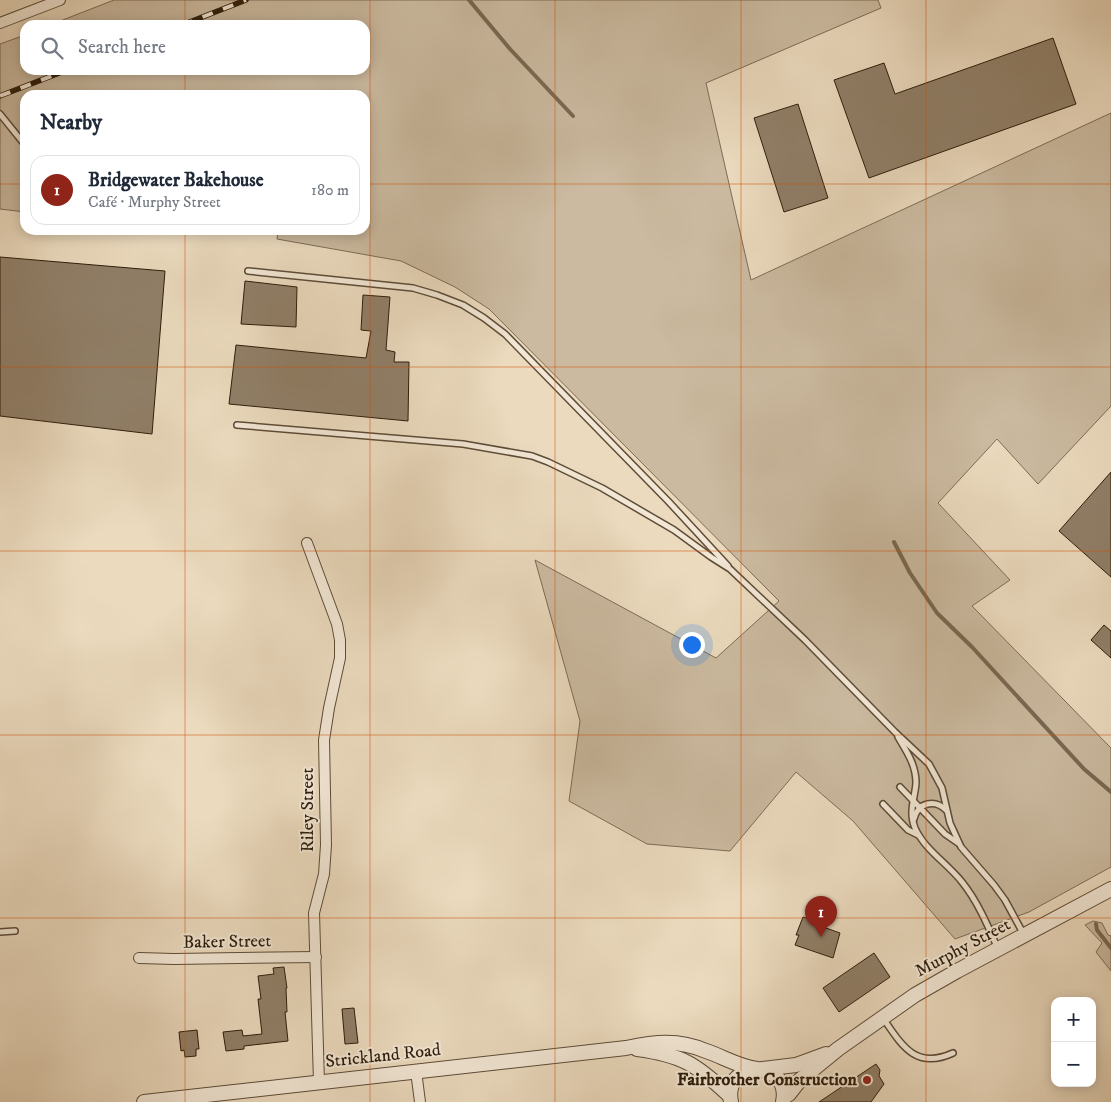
<!DOCTYPE html>
<meta charset="utf-8">
<style>
:root{--surface:#fff;--page:#f2f2f3;--text:#1f2937;--muted:#747a83;--line:#e0e1e3;--accent:#8f2418}
body{margin:0;font-family:"IM FELL DW Pica",serif;background:var(--page);color:var(--text)}
.controls{position:absolute;right:15px;bottom:15px;display:grid;overflow:hidden;border-radius:10px;box-shadow:0 2px 12px #0003}
.controls button{width:45px;height:45px;display:grid;place-items:center;padding:0;border:0;border-bottom:1px solid var(--line);background:var(--surface);color:var(--text);font:25px sans-serif}
.you{position:absolute;left:691px;top:644px;width:18px;height:18px;margin:-12px;border:4px solid #fff;border-radius:50%;background:#1a73e8;box-shadow:0 0 0 8px #1a73e833}
.badge{display:grid;place-items:center;width:32px;height:32px;border-radius:50%;background:var(--accent);color:#fff;font-size:16px;font-weight:700}
.pin{position:absolute;translate:-50% -41px;filter:drop-shadow(0 1px 2px #0008)}
.pin::after{content:'';position:absolute;top:26px;width:18px;height:15px;background:inherit;clip-path:polygon(0 0,100% 0,50% 100%)}
.list{margin:0;padding:0;list-style:none}
h2{display:flex;justify-content:space-between;align-items:center;height:65px;margin:0;padding:0 20px;font-size:21px}
h2 small{font-size:16px;font-weight:400;color:var(--muted)}
.list li{display:grid;grid-template-columns:32px 1fr auto;gap:15px;align-items:center;box-sizing:border-box;height:70px;margin:0 10px 10px;padding:0 10px;border:1px solid var(--line);border-radius:15px}
.list b{display:block;font-size:19px;white-space:nowrap}
.list p{margin:0;font-size:16px;white-space:nowrap;color:var(--muted)}
.list em{font-size:16px;font-style:normal;color:var(--muted)}
.icon{flex:none;width:28px;height:28px;fill:none;stroke:currentColor;stroke-width:2;stroke-linecap:round;stroke-linejoin:round}
.map{position:relative;flex:none;width:1111px;height:1102px;overflow:hidden}
.search{position:absolute;background:var(--surface);box-shadow:0 2px 12px #0003;left:20px;top:20px;width:350px;height:55px;display:flex;align-items:center;gap:12px;box-sizing:border-box;padding:0 18px;border-radius:15px;color:var(--muted);font-size:19px}
.panel{position:absolute;background:var(--surface);box-shadow:0 2px 12px #0003;left:20px;top:90px;width:350px;height:145px;border-radius:15px}
.map>svg:first-child{display:block}
</style>
<div class="map">
<svg width="1111" height="1102" viewBox="0 0 1111 1102">
<rect width="100%" height="100%" fill="#ebdabe"/>
<filter id="stains"><feTurbulence type="fractalNoise" baseFrequency=".004" numOctaves="4"/><feColorMatrix values="0 0 0 0 .2 0 0 0 0 .09 0 0 0 0 .02 0 0 0 .5 -.17"/></filter>
<radialGradient id="worn" r=".72"><stop offset=".6" stop-color="#630" stop-opacity="0"/><stop offset="1" stop-color="#630" stop-opacity=".3"/></radialGradient>
<!-- green -->
<g fill="#cbbaa0" stroke="#7c6c56">
<path d="M114 0H878L881 8 706 83 751 280 1111 113V406L1038 484 997 439 938 503 1010 580 972 606 1111 748V867L1029 912 955 939 853 821 796 772 730 851 647 844 569 801 580 721 535 560 716 658 779 601 489 309 455 287 401 261 277 239 278 230H365V95H25V212L0 209V44L25 35V70H365V25H50Z"/>
<path d="M1093 921 1102 923 1108 935 1111 936V971L1096 952 1102 943 1085 925Z"/>
</g>
<g fill="none" stroke-linecap="round" stroke-linejoin="round">
<!-- stream -->
<g stroke="#796852" stroke-width="4">
<path d="M469 0 510 49 573 116"/>
<path d="M894 542 910 573 937 613 972 647 1084 769 1111 792"/>
<path d="M1096 924 1097 930 1111 948"/>
</g>
</g>
<!-- building -->
<g fill="#907f68" stroke="#2e1d0b">
<path d="M1053 38 1076 104 869 178 834 80 884 63 895 94Z"/>
<path d="M798 104 828 198 784 212 754 118Z"/>
<path d="M0 257 165 271 152 434 0 416Z"/>
<path d="M245 281 297 287 296 327 241 324Z"/>
<path d="M363 295 390 297 386 350 395 352 394 362H409L408 421 229 404 236 345 366 358 371 331 361 330Z"/>
<path d="M1111 472V577L1059 531Z"/>
<path d="M1104 625 1111 631V658L1091 640Z"/>
<path d="M803 917 813 920 812 923 840 933 833 958 795 945 799 935H796Z"/>
<path d="M874 953 890 977 839 1012 823 988Z"/>
<path d="M284 967 287 988H286L287 1012H285L288 1041 244 1046V1049L226 1051 223 1032 242 1030 243 1036 262 1034 258 999H261L258 976 274 974 273 968Z"/>
<path d="M354 1008 358 1043 345 1044 342 1009Z"/>
<path d="M197 1030 199 1049H196V1056L185 1057 184 1050 181 1051 179 1032Z"/>
<path d="M876 1064 880 1070 879 1076 884 1084 871 1102H819Z"/>
</g>
<g fill="none" stroke-linecap="round" stroke-linejoin="round">
<defs>
<g id="service">
<path d="M0 114 25 145"/>
<path d="M248 271 413 288 437 295 463 305 484 318 505 334 668 501 728 566"/>
<path d="M237 425 463 444 532 456 548 462 602 488 674 530 711 557 730 569 805 640 895 732 929 764 942 788 950 823 961 847 994 885 1005 900 1023 933"/>
<path d="M898 737C907 752 916 765 916 783 915 798 908 812 915 828 924 849 948 864 962 882 978 902 988 926 998 949"/>
<path d="M900 787 945 834 958 843"/>
<path d="M883 804 908 830 918 835"/>
<path d="M914 819C918 802 935 799 946 810"/>
<path d="M0 932 15 931"/>
<path d="M883 1018C902 1046 916 1070 953 1053"/>
</g>
<g id="minor">
<path d="M0 23 60 0"/>
<path d="M307 543 337 624 340 640V658L329 708 324 740 326 845 324 874 314 913 319 1082"/>
<path d="M139 958 174 959 316 957"/>
<path d="M416 1071 420 1102"/>
</g>
<g id="tertiary">
<path d="M637 1049C683 1055 697 1065 730 1096"/>
<path d="M762 1069 796 1065 826 1054"/>
<path d="M784 1097 789 1094 800 1080 838 1049 915 995 957 971 1111 889"/>
<path d="M144 1102 626 1048C655 1042 678 1039 706 1051 724 1057 737 1066 757 1069"/>
<path d="M731 1102C722 1059 792 1059 783 1102"/>
</g>
</defs>
<!-- service casing -->
<use href="#service" stroke="#5d4c38" stroke-width="8"/>
<!-- minor casing -->
<use href="#minor" stroke="#5d4c38" stroke-width="12"/>
<!-- tertiary casing -->
<use href="#tertiary" stroke="#5d4c38" stroke-width="16"/>
<!-- service -->
<use href="#service" stroke="#f2e7d5" stroke-width="5"/>
<!-- minor -->
<use href="#minor" stroke="#f2e7d5" stroke-width="10"/>
<!-- tertiary -->
<use href="#tertiary" stroke="#f2e7d5" stroke-width="14"/>
<defs>
<g id="rail">
<path d="M182 25 246 0"/>
<path d="M0 96 67 70"/>
</g>
</defs>
<!-- rail casing -->
<use href="#rail" stroke="#2e1d0b" stroke-width="5.5"/>
<!-- rail -->
<use href="#rail" stroke="#f2e7d5" stroke-width="4" stroke-dasharray="11" stroke-linecap="butt"/>
</g>
<!-- grid -->
<path fill="none" stroke="#d5530c" stroke-width="1" stroke-opacity="0.55" d="M185 0V25M370 0V1102M555 0V1102M741 0V1102M926 0V1102M185 70V95M0 184H25M365 184H1111M185 230V1102M0 367H1111M0 551H1111M0 735H1111M0 918H1111"/>
<!-- markers -->
<circle fill="#8f2418" stroke="#f2e7d5" stroke-width="2" cx="867" cy="1080" r="5"/>
<g text-anchor="middle" dominant-baseline="central" stroke-width="4" stroke-linejoin="round" paint-order="stroke">
<!-- street labels -->
<g font-size="18" fill="#2e1d0b" stroke="#f2e7d5">
<text transform="translate(308 810) rotate(-90)">Riley Street</text>
<text transform="translate(227 942) rotate(-1)">Baker Street</text>
<text transform="translate(963 948) rotate(-28)">Murphy Street</text>
<text transform="translate(383 1056) rotate(-6)">Strickland Road</text>
</g>
<!-- poi labels -->
<g font-size="18" font-weight="bold" fill="#2e1d0b" stroke="#f2e7d5" text-anchor="end">
<text x="857" y="1080">Fairbrother Construction</text>
</g>
</g>
<rect width="100%" height="100%" filter="url(#stains)"/>
<rect width="100%" height="100%" fill="url(#worn)"/>
</svg>
<div class="controls">
<button>+</button>
<button>−</button>
</div>
<div class="you"></div>
<div class="pin badge" style="left:821px;top:937px">1</div>
<div class="search"><svg class="icon" aria-label="search" viewBox="0 0 24 24"><circle cx="10" cy="10" r="6"/><path d="M15 15l6 6"/></svg>Search here</div>
<section class="panel">
<h2>Nearby<small></small></h2>
<ul class="list">
<li><span class="badge">1</span><div><b>Bridgewater Bakehouse</b><p>Café · Murphy Street</p></div><em>180 m</em></li>
</ul>
</section>
</div>
